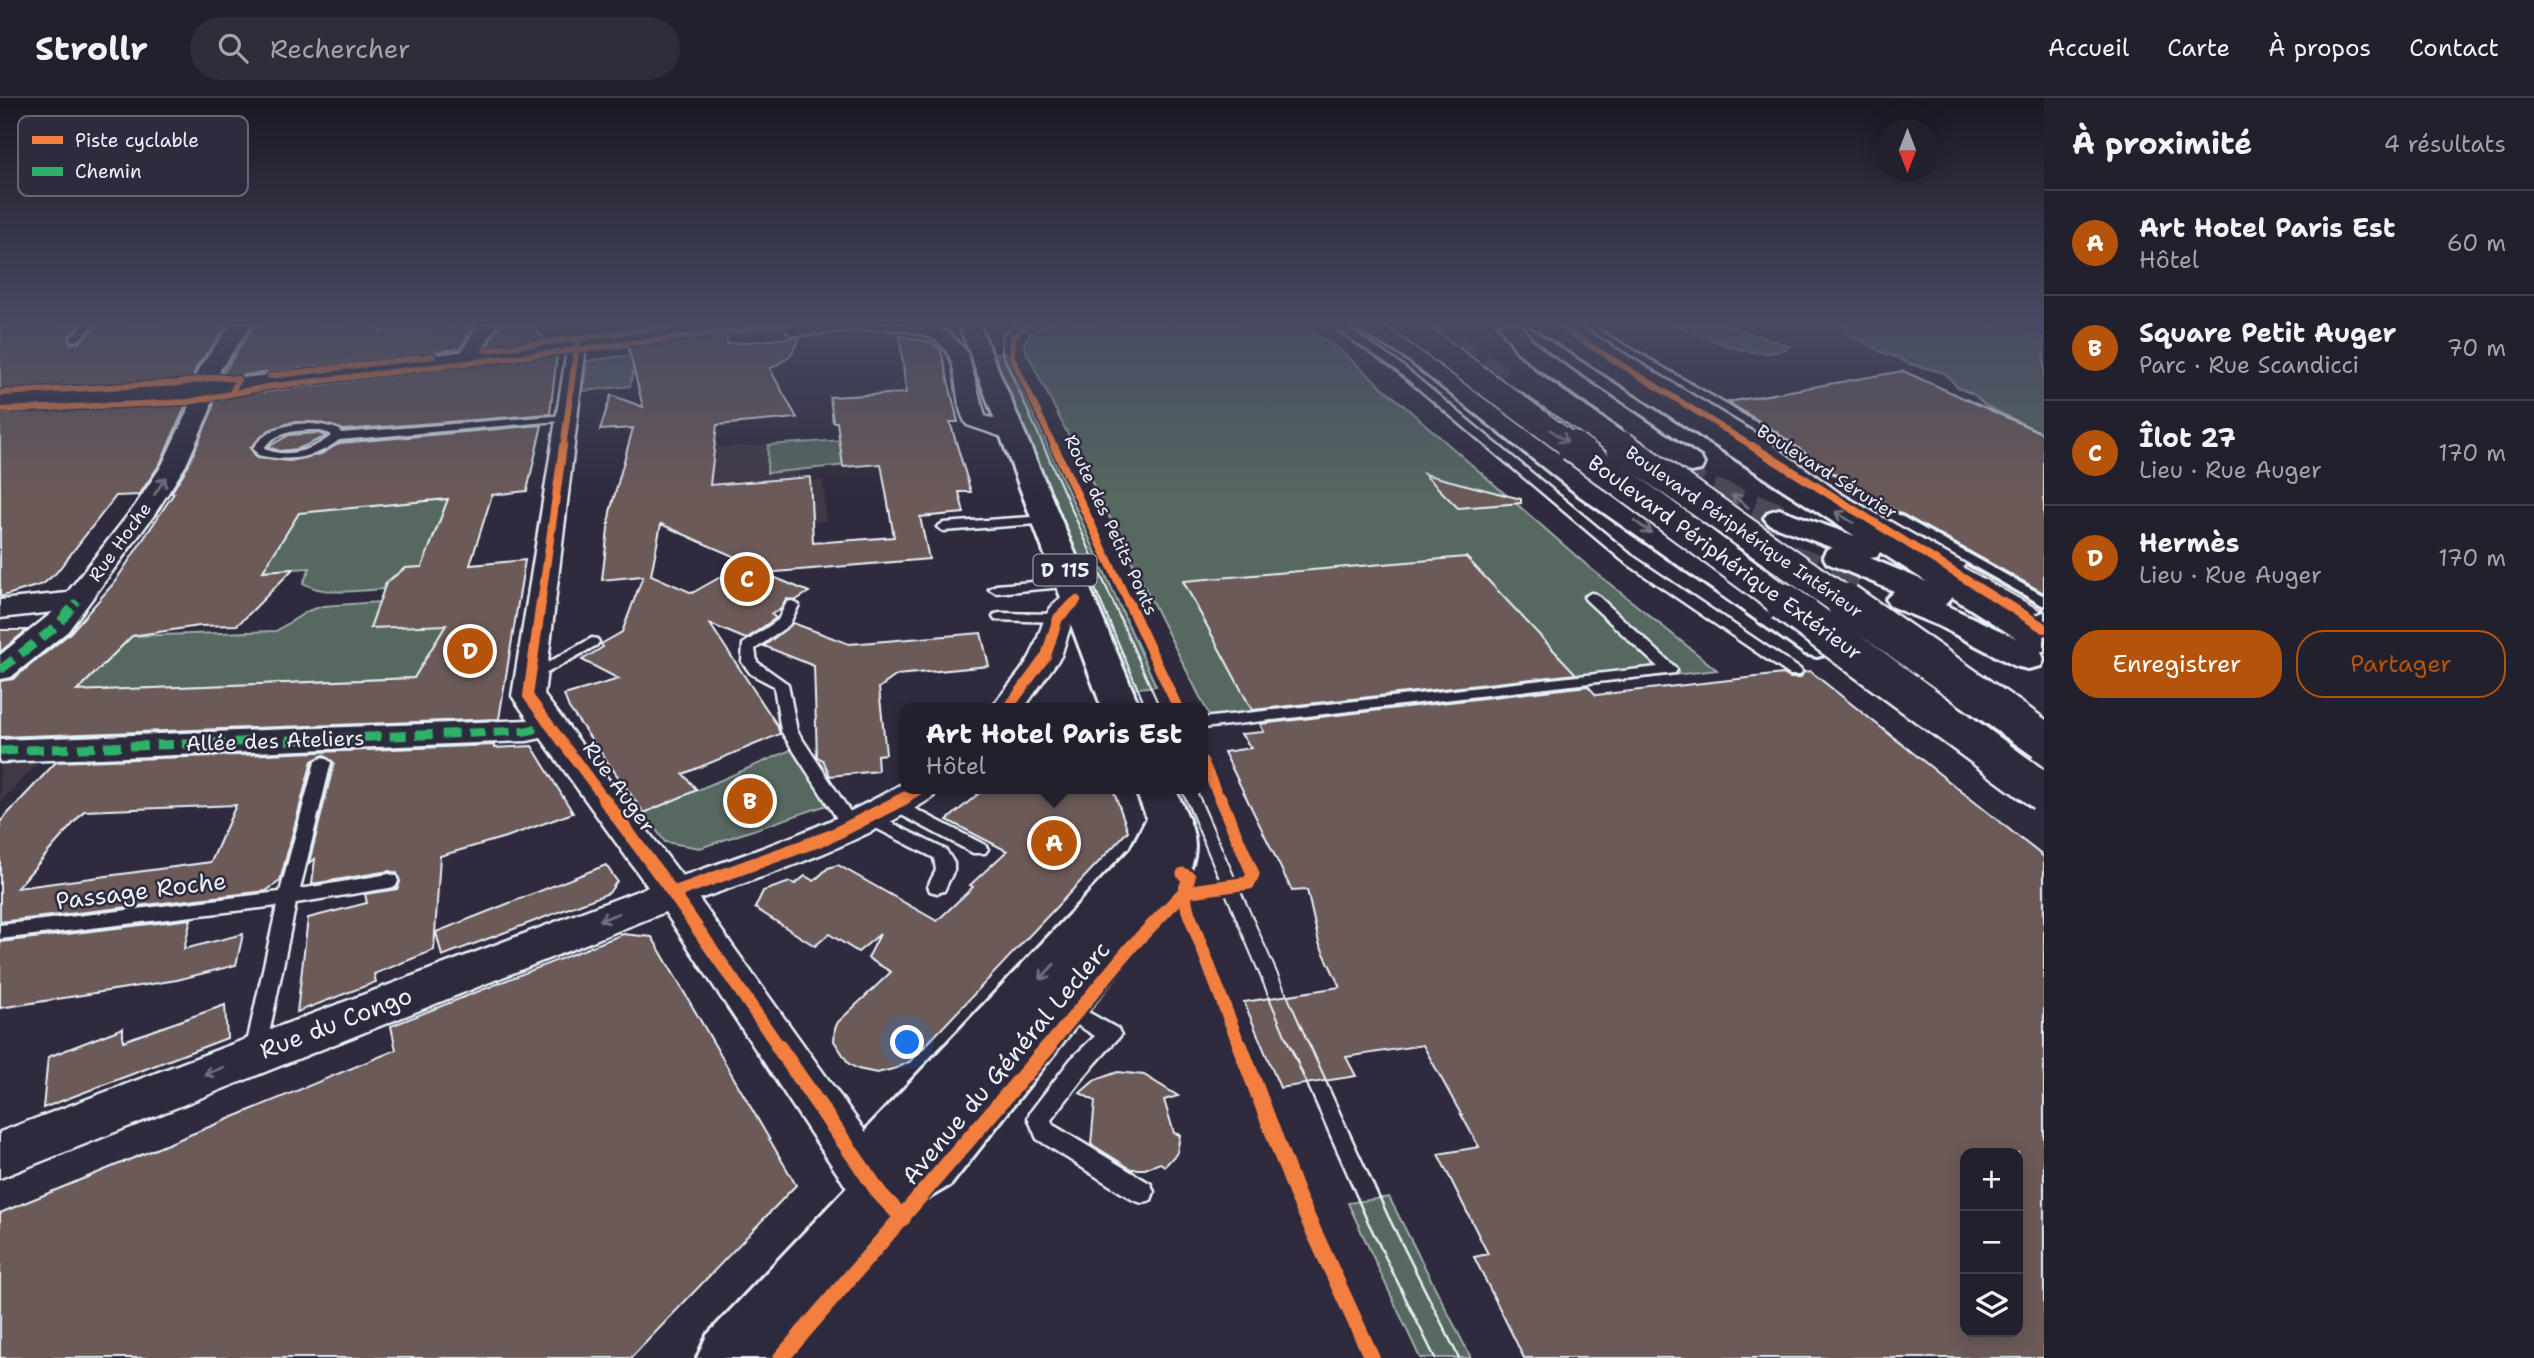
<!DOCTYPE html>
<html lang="fr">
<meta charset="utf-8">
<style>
:root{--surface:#23202e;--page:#2f2d3a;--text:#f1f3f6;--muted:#a3a3aa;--line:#403e4a;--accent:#b45309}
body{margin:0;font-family:"Shantell Sans",sans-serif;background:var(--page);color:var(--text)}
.controls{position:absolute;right:21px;bottom:21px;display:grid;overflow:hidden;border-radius:14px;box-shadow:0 4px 18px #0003}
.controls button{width:63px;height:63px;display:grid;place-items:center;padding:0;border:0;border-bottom:2px solid var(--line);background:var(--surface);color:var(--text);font:35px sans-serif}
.compass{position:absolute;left:1876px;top:21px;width:63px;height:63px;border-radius:50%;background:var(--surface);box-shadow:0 4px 18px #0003;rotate:180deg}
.you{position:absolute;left:908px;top:945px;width:24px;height:24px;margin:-18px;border:5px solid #fff;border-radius:50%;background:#1a73e8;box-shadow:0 0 0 10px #1a73e833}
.badge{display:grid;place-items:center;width:46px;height:46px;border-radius:50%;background:var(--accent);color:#fff;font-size:23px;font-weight:700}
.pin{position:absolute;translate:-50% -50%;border:4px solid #fff;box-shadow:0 2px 7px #0006}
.popup{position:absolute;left:900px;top:605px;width:308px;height:91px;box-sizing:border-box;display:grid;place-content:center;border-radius:14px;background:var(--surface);filter:drop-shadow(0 2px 5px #0005);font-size:23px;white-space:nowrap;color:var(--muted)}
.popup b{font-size:26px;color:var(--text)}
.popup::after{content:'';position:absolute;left:50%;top:100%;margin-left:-14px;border:14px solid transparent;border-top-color:var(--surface)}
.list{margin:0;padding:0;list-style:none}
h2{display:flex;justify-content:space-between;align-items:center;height:91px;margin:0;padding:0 28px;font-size:30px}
h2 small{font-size:23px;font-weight:400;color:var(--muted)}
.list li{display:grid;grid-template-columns:46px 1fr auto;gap:21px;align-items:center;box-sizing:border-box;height:105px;padding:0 28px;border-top:2px solid var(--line)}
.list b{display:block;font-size:26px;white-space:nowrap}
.list p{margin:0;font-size:23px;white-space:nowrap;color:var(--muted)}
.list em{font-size:23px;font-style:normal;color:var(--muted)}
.actions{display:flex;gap:14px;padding:21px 28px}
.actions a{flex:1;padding:16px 0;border:2px solid var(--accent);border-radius:28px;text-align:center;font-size:24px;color:var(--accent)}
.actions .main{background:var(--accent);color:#fff}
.icon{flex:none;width:38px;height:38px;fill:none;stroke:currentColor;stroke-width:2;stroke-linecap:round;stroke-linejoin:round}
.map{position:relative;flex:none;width:2044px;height:1260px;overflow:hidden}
header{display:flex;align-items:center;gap:42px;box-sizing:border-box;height:98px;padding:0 35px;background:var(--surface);border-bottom:2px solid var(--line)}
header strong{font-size:33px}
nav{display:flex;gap:38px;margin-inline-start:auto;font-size:24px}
.search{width:490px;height:63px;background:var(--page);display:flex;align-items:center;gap:18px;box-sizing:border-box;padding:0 24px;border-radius:38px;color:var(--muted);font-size:26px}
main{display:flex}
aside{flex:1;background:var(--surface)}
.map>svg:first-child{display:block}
</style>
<header>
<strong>Strollr</strong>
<div class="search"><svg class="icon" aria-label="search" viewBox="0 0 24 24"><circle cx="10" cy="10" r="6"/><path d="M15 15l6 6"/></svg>Rechercher</div>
<nav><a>Accueil</a><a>Carte</a><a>À propos</a><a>Contact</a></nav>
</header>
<main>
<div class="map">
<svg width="2044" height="1260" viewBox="0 0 2044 1260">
<rect width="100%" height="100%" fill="#2f2a3d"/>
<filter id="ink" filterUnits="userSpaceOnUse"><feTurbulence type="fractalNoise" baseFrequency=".0143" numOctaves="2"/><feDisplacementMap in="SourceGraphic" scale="14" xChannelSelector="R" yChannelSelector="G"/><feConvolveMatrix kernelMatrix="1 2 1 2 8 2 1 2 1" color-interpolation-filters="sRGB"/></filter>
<g filter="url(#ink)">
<!-- built -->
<g fill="#413845">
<path d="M843 342 846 369 799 373 800 384 823 382 826 423 812 424 710 390 714 350Z"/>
<path d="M40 663 0 704V664Z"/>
</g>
<!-- green -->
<g fill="#566861" stroke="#9facac" stroke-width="2">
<path d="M1050 226H1264L1278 237 1310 234 1339 251 1590 470 1717 572 1215 629 1027 255 1024 246C1030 233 1038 230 1050 226Z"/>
<path d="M1674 226H1720L1790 248C1760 269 1704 237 1674 226Z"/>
<path d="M1840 226H1987L2044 239V336L1985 307 1973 296 1958 290 1945 275 1906 265 1899 260 1881 254 1865 244 1848 238Z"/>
<path d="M1006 255 1092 446 1098 460 1077 462 989 256Z"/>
<path d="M630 257 634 270 630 288 583 293 587 263Z"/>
<path d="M843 342 846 367 767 375 768 347Z"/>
<path d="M316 358 448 401 422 469C408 470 389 475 384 491 358 492 326 499 303 485L310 470 259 473 285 367 289 362Z"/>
<path d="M1103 471 1156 588 1131 591 1082 473Z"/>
<path d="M379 504 370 530 451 519 414 580 77 593 132 538 276 533 308 513 323 508Z"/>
<path d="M793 651 830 706 700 750 665 744 644 715Z"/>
<path d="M1389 1099 1471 1260H1420L1348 1105Z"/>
</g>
<!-- building -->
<g fill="#6c5a59" stroke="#e8f1f8" stroke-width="2" fill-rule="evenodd">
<path d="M0 226H83L69 237 71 246 79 245 97 226H229L197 268 191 284 0 296Z"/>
<path d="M255 226H379L380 234 447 230 449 226H476L460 251 220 280Z"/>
<path d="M500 226H531L545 241 487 248Z"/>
<path d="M727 236V246L801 239 789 259 770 271 797 320 717 327 710 387 810 379 813 445 894 439 881 366 843 369 837 324H833L830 299 906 295 900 238 930 244 941 252 958 324H950L971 394H959L964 415 920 419 929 461 764 475 809 494 796 502 786 501 781 511 771 516 776 520 746 541 710 526 777 627 780 636 683 676 697 692 644 715 569 610 564 597 619 581 582 562 603 549 601 546 622 534 643 478 602 482 610 414 633 330 600 332 611 297 643 309 628 248ZM661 426 703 445 747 464 692 495 651 477Z"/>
<path d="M557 257 550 316 343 332 317 324H292L269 332 250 350 257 360 290 363 321 356 340 345 542 327 527 393 492 397 470 467 525 462 499 621 0 639V583L13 581 70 535 114 485 174 395H171L188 368 212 313 215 300ZM448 401 422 469 405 470 386 485 370 530 446 527 414 580 77 593 132 538 199 528 237 527 245 520 293 471 263 473 299 415Z"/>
<path d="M1903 273 2044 336V495L1850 387 1772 331 1728 304Z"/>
<path d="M188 303 160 366 139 397 116 398 56 475 43 486 0 499V316Z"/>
<path d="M317 335 327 338 298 351 280 353 268 349 289 337Z"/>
<path d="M1424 376 1521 401V405L1458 410Z"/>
<path d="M1466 459 1576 576 1252 612 1183 483Z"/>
<path d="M1966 467 2044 511V512H2041L1964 469Z"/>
<path d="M793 525 849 546 981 535 989 568 897 577 879 590 886 656 877 657 878 673 830 678 823 662 817 659 814 568 764 548Z"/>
<path d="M0 532H27L0 554Z"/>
<path d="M1810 573 2044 759V1260H1524L1474 1159 1488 1156 1438 1056 1479 1049 1423 947 1346 959 1356 978 1280 990 1244 904 1340 889 1319 845 1307 792 1292 793 1224 654 1251 650 1241 636 1264 634 1260 626 1588 588 1596 597 1783 576 1790 580H1800L1804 574ZM1965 1055H2018V1234H1965Z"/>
<path d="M494 647V650L532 648 573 715 509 738 440 758 434 852 374 876 376 884 297 914 308 820 367 805 365 796 397 791 400 784 397 775 389 773 312 786 315 761 309 765 334 665 324 657 312 663 280 783 266 793 0 824V724L56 664ZM236 707 211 764 17 790 84 713Z"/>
<path d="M984 691H1113L1128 733 911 963 897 970 877 975 858 971 849 966 834 943 835 930 838 924 891 874 868 860 880 836 858 854 829 836 815 848 755 810 763 793 790 784 795 786 805 778 814 783 828 770 838 767 937 823 973 789 970 787 1007 753 947 722Z"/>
<path d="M606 767 617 783 609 795 442 858 436 834Z"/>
<path d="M191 821 184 851 243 836 236 867 177 882 0 910V844Z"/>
<path d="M623 836 652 839 796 1087 631 1260H0V1115L396 952 391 928Z"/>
<path d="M225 907 227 940 43 1010 48 959 123 930V943Z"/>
<path d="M1118 974 1144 977 1178 998 1164 1002 1174 1035 1180 1037 1177 1055 1165 1068 1160 1065 1145 1071H1131L1091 1046 1095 1003 1080 995 1095 982Z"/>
</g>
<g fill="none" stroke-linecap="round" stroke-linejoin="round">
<!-- primary-tunnel-far1 -->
<path stroke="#4b4859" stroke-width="24" stroke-dasharray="24 11" stroke-linecap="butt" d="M1425 226 1602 350"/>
<!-- primary-tunnel -->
<g stroke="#4b4859" stroke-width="30" stroke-dasharray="30 15" stroke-linecap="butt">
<path d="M1600 348 1655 387"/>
<path d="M1673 372 1700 391 1779 420"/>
<path d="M1662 411 1732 441 1867 488"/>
</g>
<defs>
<g id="lane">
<path d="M86 226H95L77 243H71V239Z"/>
<path d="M1337 226H1345L1344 228 1400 266 1631 457 1800 571 1802 574 1800 577H1790L1623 463 1394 270 1336 231Z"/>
<path d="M1580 226H1589L1771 333 1849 389 2044 498V508L1841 393 1763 337Z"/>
<path d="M566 317 570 318V322L339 342C316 361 286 364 258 357L253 350C272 323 310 321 340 332L341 335ZM317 332 331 336V338C314 352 283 362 264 350 276 333 298 332 317 332Z"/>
<path d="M1046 418 1050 419V425L943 433 937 429 943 425Z"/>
<path d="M1070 481 1075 482V488L996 495 989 491 996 487Z"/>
<path d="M1591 495 1596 496 1675 569 1677 572 1675 575 1203 630V620L1658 569 1586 502 1584 499Z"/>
<path d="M792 503 799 507 789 527 755 551 757 564 788 586 797 633 860 729 857 733H845L781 633 774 588 751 576 742 564 743 546 778 522 787 504Z"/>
<path d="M2044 514V523L2032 527 2010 524 2008 521 2015 517 2030 519Z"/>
<path d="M1000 515 1058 516 1065 520 1058 524 995 522 993 519 995 516Z"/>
<path d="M592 540 597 541 599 544 597 547 536 581H526L524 578Z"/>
<path d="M323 659 331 664 300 791 389 776 396 778 398 783 396 788 389 790 296 805 264 960 256 963 248 960 245 954 277 808 0 841V827L280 794 315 664Z"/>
<path d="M896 701 985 747 988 751 985 755H973L890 711 887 707 890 703Z"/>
<path d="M870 714 946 752 954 765V772L944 793 937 795 930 793 928 788 936 772 934 760 864 724 861 720 864 716Z"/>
<path d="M1065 901 1118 931 1121 937 1087 975 1051 1022 1053 1027 1151 1086 1154 1094 1151 1102 1142 1105 1133 1102 1037 1041 1028 1020 1031 1013 1071 961 1095 938 1058 915 1055 909 1058 903Z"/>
</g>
<g id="street">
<path d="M479 226H497L475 263H461L458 259Z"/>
<path d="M780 226H921L948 234 967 254 985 318 1022 331 1025 336 1022 341 1014 343 967 327C953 306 960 275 947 254 924 216 832 237 796 237L790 236Z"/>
<path d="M577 240 586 246 544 597 682 778C759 752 835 726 905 684V691H938L933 699C860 746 780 773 699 801L898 1079 905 1096 898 1113 880 1120 862 1113 665 814 0 1080V1034L648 789 541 640 527 643 0 664V642L529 622 512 598 568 246Z"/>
<path d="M204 284 211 286 214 290 210 312 186 367 154 417 68 533 11 579 0 581V557L53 514 0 520V502L67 495 135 408 162 367 188 312 197 286Z"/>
<path d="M1077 493 1087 496 1091 502 1072 523 1061 558 1024 610H992C1003 592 1021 576 1031 557 1044 531 1042 502 1077 493Z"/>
</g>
<path id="secondary" d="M232 226H252L221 270 212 295H196L192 290 199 270Z"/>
<g id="primary">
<path d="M692 226H750L747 230 740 232 160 304 0 313V299L160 290Z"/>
<path d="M959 226H979L1140 610H1102Z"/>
<path d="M1528 226H1552L2044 528V553H2041L2044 562 2041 568 2028 571 2015 568 1939 528 1890 508 1886 501 1894 493 1827 465 1823 458 1827 451 1833 450 1769 426 1764 420 1769 414 1779 411 1855 438ZM1880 454 1927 484 1870 460 1877 459ZM1952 499 2016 540 1945 507Z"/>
<path d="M1135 691H1175C1199 741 1204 752 1175 801L951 1087 901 1116 774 1260H697L707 1237 853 1083 860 1047 868 1029 1131 751 1147 720Z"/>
</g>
<g id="highway">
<path d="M1352 226H1377L1419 248 1597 384 1829 542 1834 549 1829 556 1817 559 1805 556 1577 396 1403 258 1355 230Z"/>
<path d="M1498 226H1519L1533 243 1550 258 1701 360 1704 366 1701 372 1691 374 1681 372 1534 268 1517 253Z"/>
</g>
</defs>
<!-- lane casing -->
<use href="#lane" stroke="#e8f1f8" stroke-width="5"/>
<!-- street casing -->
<use href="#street" stroke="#e8f1f8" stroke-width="5"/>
<!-- secondary casing -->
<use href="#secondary" stroke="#e8f1f8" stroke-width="6"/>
<!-- primary casing -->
<use href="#primary" stroke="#e8f1f8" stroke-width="6"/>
<!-- highway casing -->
<use href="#highway" stroke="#e8f1f8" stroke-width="6"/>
<!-- lane -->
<use href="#lane" fill="#2f2a3d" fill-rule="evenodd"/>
<!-- street -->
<use href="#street" fill="#2f2a3d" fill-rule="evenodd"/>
<!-- secondary -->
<use href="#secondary" fill="#2f2a3d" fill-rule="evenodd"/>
<!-- primary -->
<use href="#primary" fill="#2f2a3d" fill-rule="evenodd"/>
<!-- highway -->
<use href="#highway" fill="#2f2a3d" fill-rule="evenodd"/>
<!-- tram-far1 -->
<g stroke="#e8f1f8" stroke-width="2">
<path d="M1015 226 1002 237V255L1160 610"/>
<path d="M1085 467 1146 610"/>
<path d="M1181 691 1290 949"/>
<path d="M1196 691 1310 949"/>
</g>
<!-- tram -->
<g stroke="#e8f1f8" stroke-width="2.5">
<path d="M1290 948 1366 1120 1435 1260"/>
<path d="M1310 948 1389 1120 1459 1260"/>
</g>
<defs>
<g id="highway-bridge-far2">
<path d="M1405 226 1574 350"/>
<path d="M1526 282 1624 350"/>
</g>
<g id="highway-bridge-far1">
<path d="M1572 348 1786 506"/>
<path d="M1621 348 1847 506"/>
</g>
<g id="highway-bridge">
<path d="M1784 504 2044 695"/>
<path d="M1845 504 2044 643"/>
</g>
</defs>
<!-- highway-bridge-far2 casing -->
<use href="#highway-bridge-far2" stroke="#e8f1f8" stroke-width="27" stroke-linecap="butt"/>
<!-- highway-bridge-far1 casing -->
<use href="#highway-bridge-far1" stroke="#e8f1f8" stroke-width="34" stroke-linecap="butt"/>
<!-- highway-bridge casing -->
<use href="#highway-bridge" stroke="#e8f1f8" stroke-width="42" stroke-linecap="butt"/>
<!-- highway-bridge-far2 -->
<use href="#highway-bridge-far2" stroke="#2f2a3d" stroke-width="24"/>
<!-- highway-bridge-far1 -->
<use href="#highway-bridge-far1" stroke="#2f2a3d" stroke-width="30"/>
<!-- highway-bridge -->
<use href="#highway-bridge" stroke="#2f2a3d" stroke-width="37"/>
<!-- quiet-far1 -->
<path stroke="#2db169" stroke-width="7" stroke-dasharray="13 7" stroke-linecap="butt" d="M75 506 77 503"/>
<!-- quiet -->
<g stroke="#2db169" stroke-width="9" stroke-dasharray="17 9" stroke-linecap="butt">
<path d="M0 572 58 527 76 504"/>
<path d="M0 653 527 633 549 627"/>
</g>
<defs>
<g id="cycleway-far4">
<path d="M1028 226 1013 239 1012 259 1055 350"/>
<path d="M1556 226 1755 350"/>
<path d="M485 252 689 226"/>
<path d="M270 278 433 258"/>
<path d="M0 295 179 285 216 279 238 281 232 295"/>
<path d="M0 312 188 304 267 289 792 226"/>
<path d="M563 350 577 246"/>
</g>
<g id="cycleway-far3">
<path d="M1054 348 1129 506"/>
<path d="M1752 348 2005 506"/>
<path d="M541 506 563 348"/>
<path d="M1073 506 1077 502"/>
</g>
<g id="cycleway-far2">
<path d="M541 504 528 598 605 702"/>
<path d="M1128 504 1178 610"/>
<path d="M2003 504 2044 530"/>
<path d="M1008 610 1046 558 1058 520 1075 504"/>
<path d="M1203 663 1220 702"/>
<path d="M902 702 920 691"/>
</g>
<g id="cycleway-far1">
<path d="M603 700 673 795 779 949"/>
<path d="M1183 776 1189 779 1184 794 1188 813 1240 949"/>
<path d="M1184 794 1249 785 1253 776 1220 700"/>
<path d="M673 795 831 738 905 700"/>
<path d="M1048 949 1131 849 1184 794"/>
</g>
<g id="cycleway">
<path d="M778 948 880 1096 903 1120"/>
<path d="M1240 948 1297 1097 1372 1260"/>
<path d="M781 1260 1049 948"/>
</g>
</defs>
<!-- cycleway-far4 casing -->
<use href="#cycleway-far4" stroke="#2f2a3d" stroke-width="9"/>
<!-- cycleway-far3 casing -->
<use href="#cycleway-far3" stroke="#2f2a3d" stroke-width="11"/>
<!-- cycleway-far2 casing -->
<use href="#cycleway-far2" stroke="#2f2a3d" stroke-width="15"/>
<!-- cycleway-far1 casing -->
<use href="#cycleway-far1" stroke="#2f2a3d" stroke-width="18"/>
<!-- cycleway casing -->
<use href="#cycleway" stroke="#2f2a3d" stroke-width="20"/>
<!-- cycleway-far4 -->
<use href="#cycleway-far4" stroke="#f27e40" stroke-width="6"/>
<!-- cycleway-far3 -->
<use href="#cycleway-far3" stroke="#f27e40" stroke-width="8"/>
<!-- cycleway-far2 -->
<use href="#cycleway-far2" stroke="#f27e40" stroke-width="10"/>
<!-- cycleway-far1 -->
<use href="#cycleway-far1" stroke="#f27e40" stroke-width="13"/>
<!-- cycleway -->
<use href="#cycleway" stroke="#f27e40" stroke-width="16"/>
</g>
<!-- one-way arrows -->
<defs><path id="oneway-shaft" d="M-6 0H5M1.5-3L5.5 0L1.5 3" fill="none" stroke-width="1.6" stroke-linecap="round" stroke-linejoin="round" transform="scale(1.75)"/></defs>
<g stroke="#70707e">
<use href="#oneway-shaft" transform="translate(1559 338) rotate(36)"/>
<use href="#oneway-shaft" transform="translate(160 388) rotate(-57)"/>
<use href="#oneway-shaft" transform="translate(1740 403) rotate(-142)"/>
<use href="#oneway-shaft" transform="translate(1844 419) rotate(-148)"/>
<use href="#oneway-shaft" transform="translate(1643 429) rotate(35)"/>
<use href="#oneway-shaft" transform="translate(609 819) rotate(159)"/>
<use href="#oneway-shaft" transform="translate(1047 874) rotate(132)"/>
<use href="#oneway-shaft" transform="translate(214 973) rotate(158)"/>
</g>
</g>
<!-- sky -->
<linearGradient id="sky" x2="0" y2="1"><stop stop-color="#1a1722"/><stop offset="0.56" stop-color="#474a62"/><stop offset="1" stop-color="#474a62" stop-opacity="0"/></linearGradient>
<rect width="2044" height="402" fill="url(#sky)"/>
<g text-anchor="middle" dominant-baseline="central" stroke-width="5" stroke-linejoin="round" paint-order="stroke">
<!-- far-street labels -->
<g font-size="18" fill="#e8f1f8" stroke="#2f2a3d">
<text transform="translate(1827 374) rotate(32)">Boulevard Sérurier</text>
<text transform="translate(1111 427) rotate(65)">Route des Petits Ponts</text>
<text transform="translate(1744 434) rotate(35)">Boulevard Périphérique Intérieur</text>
<text transform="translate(120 444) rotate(-54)">Rue Hoche</text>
</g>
<!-- shield labels -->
<rect fill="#2f2a3d" stroke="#b0b5c0" stroke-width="2" x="1033.5" y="456.5" width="63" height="31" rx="5"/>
<g font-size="19" font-weight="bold" fill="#e8f1f8">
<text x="1065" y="472">D 115</text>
</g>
<!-- street labels -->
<g font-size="21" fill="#e8f1f8" stroke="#2f2a3d">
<text transform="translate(1725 460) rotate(36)">Boulevard Périphérique Extérieur</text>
<text transform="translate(275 643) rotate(-2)">Allée des Ateliers</text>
<text transform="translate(619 689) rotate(54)">Rue Auger</text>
</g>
<!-- near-street labels -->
<g font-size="24" fill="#e8f1f8" stroke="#2f2a3d">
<text transform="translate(141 793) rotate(-7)">Passage Roche</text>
<text transform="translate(336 925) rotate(-21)">Rue du Congo</text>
<text transform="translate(1006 965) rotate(-50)">Avenue du Général Leclerc</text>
</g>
</g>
<!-- legend -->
<rect x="18" y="18" width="230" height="80" rx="10" fill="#2f2a3d" stroke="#666675" stroke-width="2"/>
<rect x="32" y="38" width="31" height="8" fill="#f27e40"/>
<rect x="32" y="69" width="31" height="9" fill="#2db169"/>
<g font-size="19" fill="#e8f1f8">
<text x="75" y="49">Piste cyclable</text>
<text x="75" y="80">Chemin</text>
</g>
</svg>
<div class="controls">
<button>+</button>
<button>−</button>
<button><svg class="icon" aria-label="layers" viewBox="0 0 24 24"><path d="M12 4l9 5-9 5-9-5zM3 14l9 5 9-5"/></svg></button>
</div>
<svg class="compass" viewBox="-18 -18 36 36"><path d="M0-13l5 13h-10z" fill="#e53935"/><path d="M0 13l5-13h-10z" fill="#a3a3aa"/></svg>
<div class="you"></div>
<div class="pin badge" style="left:1054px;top:745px">A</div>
<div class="popup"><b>Art Hotel Paris Est</b>Hôtel</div>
<div class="pin badge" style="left:750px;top:703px">B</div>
<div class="pin badge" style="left:747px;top:481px">C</div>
<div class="pin badge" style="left:470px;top:553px">D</div>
</div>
<aside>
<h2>À proximité<small>4 résultats</small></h2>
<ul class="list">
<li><span class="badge">A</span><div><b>Art Hotel Paris Est</b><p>Hôtel</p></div><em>60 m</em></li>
<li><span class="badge">B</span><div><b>Square Petit Auger</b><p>Parc · Rue Scandicci</p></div><em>70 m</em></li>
<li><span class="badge">C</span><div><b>Îlot 27</b><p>Lieu · Rue Auger</p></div><em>170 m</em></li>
<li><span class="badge">D</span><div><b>Hermès</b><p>Lieu · Rue Auger</p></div><em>170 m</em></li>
</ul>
<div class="actions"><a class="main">Enregistrer</a><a>Partager</a></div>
</aside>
</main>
